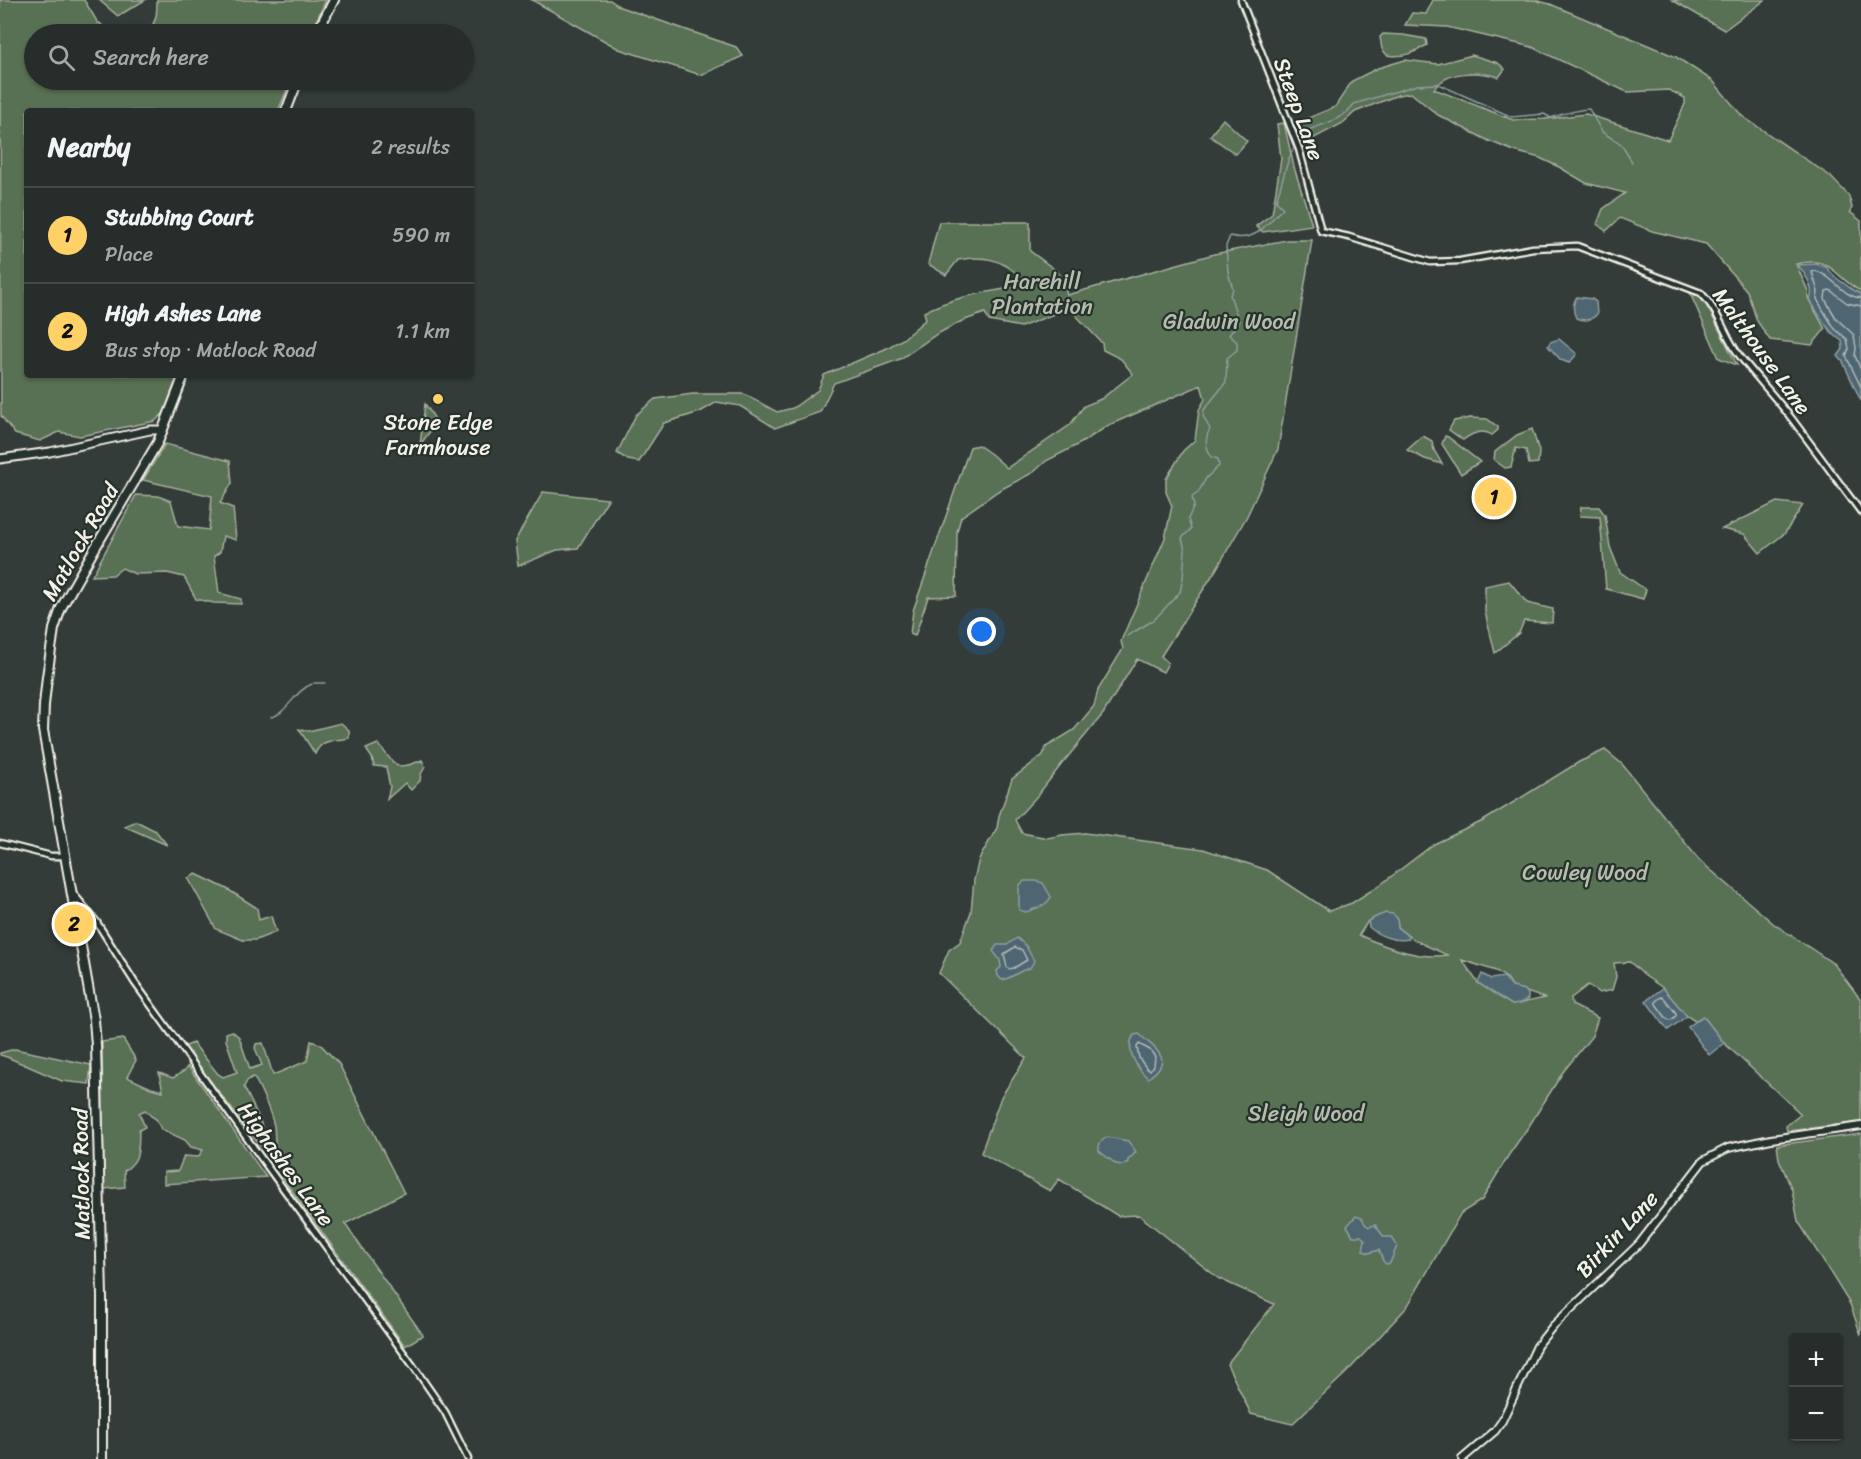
<!DOCTYPE html>
<meta charset="utf-8">
<style>
:root{--surface:#262d2b;--page:#2e3533;--text:#f1f3f6;--muted:#a4a8a9;--line:#424947;--accent:#ffd166}
body{margin:0;font-family:Sriracha,sans-serif;background:var(--page);color:var(--text)}
.controls{position:absolute;right:18px;bottom:18px;display:grid;overflow:hidden;border-radius:6px;box-shadow:0 2px 4px #0004}
.controls button{width:54px;height:54px;display:grid;place-items:center;padding:0;border:0;border-bottom:2px solid var(--line);background:var(--surface);color:var(--text);font:30px sans-serif}
.you{position:absolute;left:982px;top:632px;width:21px;height:21px;margin:-15px;border:4px solid #fff;border-radius:50%;background:#1a73e8;box-shadow:0 0 0 9px #1a73e833}
.badge{display:grid;place-items:center;width:39px;height:39px;border-radius:50%;background:var(--accent);color:#111;font-size:20px;font-weight:700}
.pin{position:absolute;translate:-50% -50%;border:3px solid #fff;box-shadow:0 2px 6px #0006}
.list{margin:0;padding:0;list-style:none}
h2{display:flex;justify-content:space-between;align-items:center;height:78px;margin:0;padding:0 24px;font-size:26px}
h2 small{font-size:20px;font-weight:400;color:var(--muted)}
.list li{display:grid;grid-template-columns:39px 1fr auto;gap:18px;align-items:center;box-sizing:border-box;height:96px;padding:0 24px;border-top:2px solid var(--line)}
.list b{display:block;font-size:22px;white-space:nowrap}
.list p{margin:0;font-size:20px;white-space:nowrap;color:var(--muted)}
.list em{font-size:20px;font-style:normal;color:var(--muted)}
.icon{flex:none;width:33px;height:33px;fill:none;stroke:currentColor;stroke-width:2;stroke-linecap:round;stroke-linejoin:round}
.map{position:relative;flex:none;width:1861px;height:1459px;overflow:hidden}
.search{position:absolute;background:var(--surface);box-shadow:0 2px 4px #0004;left:24px;top:24px;width:450px;height:66px;display:flex;align-items:center;gap:15px;box-sizing:border-box;padding:0 21px;border-radius:33px;color:var(--muted);font-size:22px}
.panel{position:absolute;background:var(--surface);box-shadow:0 2px 4px #0004;left:24px;top:108px;width:450px;height:270px;border-radius:6px}
.map>svg:first-child{display:block}
</style>
<div class="map">
<svg width="1861" height="1459" viewBox="0 0 1861 1459">
<rect width="100%" height="100%" fill="#333c39"/>
<filter id="ink" filterUnits="userSpaceOnUse"><feTurbulence type="fractalNoise" baseFrequency=".0167" numOctaves="2"/><feDisplacementMap in="SourceGraphic" scale="12" xChannelSelector="R" yChannelSelector="G"/><feConvolveMatrix kernelMatrix="1 2 1 2 8 2 1 2 1" color-interpolation-filters="sRGB"/></filter>
<g filter="url(#ink)">
<!-- green -->
<g fill="#596f53" stroke="#a6b09e" stroke-width="1.5" fill-rule="evenodd">
<path d="M0 0H84L98 23H100L109 34H34V80H291L278 111H27V375H178L164 413 155 421 80 436 59 432 40 441 15 434 1 416Z"/>
<path d="M99 0H145L118 16Z"/>
<path d="M157 0H326L310 34H139L140 31 149 30C157 21 157 11 157 0Z"/>
<path d="M532 0H610L620 7 736 47 743 56 701 75 619 49Z"/>
<path d="M1433 0H1534L1550 4 1676 57 1713 81 1742 116 1830 176 1849 196 1852 208 1850 212 1861 221V291C1844 284 1834 264 1816 262 1810 261 1802 263 1796 264L1808 291V298L1825 329 1812 345 1770 340 1757 321 1747 291 1706 244 1652 231 1620 218 1606 231 1597 224 1603 209 1625 193 1586 183 1559 167 1540 158 1514 151 1489 141 1438 115 1411 93 1398 95 1355 112 1343 123 1301 145 1294 124 1335 107 1352 81 1378 68 1405 60 1438 64 1472 55 1498 63 1505 69 1499 77C1478 71 1447 70 1434 89L1513 120 1545 119 1586 114 1668 140 1685 104V98L1669 90 1627 92 1532 47 1447 27 1405 25 1412 13 1426 14Z"/>
<path d="M1672 0H1765L1724 30Z"/>
<path d="M1383 34 1403 35 1426 39 1427 45C1413 53 1403 58 1387 55L1382 49 1380 37Z"/>
<path d="M1223 119 1247 141 1236 154 1210 136Z"/>
<path d="M1284 123 1294 167 1312 225 1263 232 1256 226 1272 214 1281 159 1277 124Z"/>
<path d="M939 222H1030V251L1058 272 1063 280 1067 295 1214 254 1287 240H1312L1278 449 1247 516 1217 568 1161 656 1168 663 1163 672 1137 659 1103 714 1061 765 1037 796 1015 820 1022 833 1048 838 1062 835 1085 833 1203 849 1267 870 1329 911 1352 903 1380 885 1434 844 1483 821 1579 762 1605 750 1622 764 1699 860 1774 924 1834 964 1861 1000V1122L1787 1131 1786 1126 1801 1114 1724 1043 1703 1016 1695 1021 1687 1016 1663 988 1645 976 1630 962 1614 963 1616 977 1612 990 1599 993 1588 985 1571 998 1572 1005 1598 1018 1592 1036 1563 1072 1529 1126 1508 1156 1482 1200 1461 1213 1407 1307 1347 1372 1292 1424 1251 1414 1227 1364 1274 1304 1218 1278 1139 1215 1118 1216 1059 1179 1050 1191 981 1153 1001 1097 1026 1058 939 973 949 950 960 942 971 912 974 880 979 859 997 828 999 816 1012 779 1043 755 1046 747 1074 730 1094 706 1098 690 1123 649 1121 641 1165 538 1172 506 1166 492V479L1183 451 1195 440 1199 410 1205 399 1201 385 1109 425 1081 443 1046 461 1034 472 998 491 961 517 957 532 956 596 928 597 915 636 910 634 913 611 970 447 978 445 991 454 1007 468 1070 425 1084 406 1101 399 1133 374 1121 359 1103 350 1102 343 1069 308 1021 327 989 321 985 313 962 321 937 334 900 359 834 383 820 412 775 428 740 406 717 402 700 412 664 423 639 462 628 460 617 453 636 415 655 399 693 394H744L777 412 793 408 818 390 824 375 885 349 903 339 926 319 924 312C957 295 986 293 1021 286V277C1001 259 985 255 958 260L946 275 928 264ZM1397 918 1398 928C1413 941 1430 947 1447 955 1419 960 1385 947 1359 935L1368 921ZM1462 960 1496 971 1508 979 1512 987 1544 998 1512 1005 1478 983Z"/>
<path d="M1689 291 1704 300 1737 365 1719 358Z"/>
<path d="M425 404 437 422 420 445Z"/>
<path d="M1470 418 1487 419 1498 427V430L1492 435C1483 429 1472 433 1463 440L1449 430 1454 421Z"/>
<path d="M1532 429 1539 451 1538 463 1529 464 1526 450 1516 448 1511 467 1505 468 1494 460 1495 452 1517 435Z"/>
<path d="M1423 436 1432 441 1434 450 1442 464 1425 459 1407 450Z"/>
<path d="M1445 436 1448 437 1480 462 1461 474 1442 444Z"/>
<path d="M165 444 230 461 232 483 220 503 233 508 236 540 223 536 220 552 214 556 219 593 241 599V604L214 603 196 599 184 577 167 573 135 574 122 568 113 575 92 576 136 495 158 496 171 501 178 526 209 530 212 496 143 480Z"/>
<path d="M543 492 608 499 578 548 557 550 518 566 515 541Z"/>
<path d="M1777 502 1803 505 1785 533 1760 553 1744 534 1722 529Z"/>
<path d="M1581 507H1599L1605 515 1610 547 1620 572 1646 590 1643 599 1606 589 1600 517 1580 516Z"/>
<path d="M1509 581 1527 603 1553 609 1552 623 1524 621 1519 633 1495 653 1485 612V586Z"/>
<path d="M341 723 349 730V738C334 741 322 738 315 754L299 729 309 731Z"/>
<path d="M378 744C395 763 393 773 422 760L425 767 421 774 420 781 411 790 405 783 387 799 390 787 386 767 374 766 372 758 366 749Z"/>
<path d="M136 821 156 831 167 845 124 826Z"/>
<path d="M196 874 227 889 257 908 259 920 271 916 276 932 256 940H243L216 929 188 878Z"/>
<path d="M232 1031 239 1037 250 1069 262 1065 255 1048 256 1044 263 1043 273 1075 307 1061 311 1041 320 1044 339 1064 404 1193 345 1224 423 1335 405 1346 281 1176 286 1157H283C272 1145 276 1140 274 1126 272 1116 259 1083 253 1077L247 1081 244 1087 259 1118 270 1149 279 1160 276 1166 184 1047 193 1043 218 1074 223 1077 237 1072 226 1040V1033Z"/>
<path d="M123 1039 136 1060 127 1077 151 1088 163 1091 159 1073 173 1078 184 1071 188 1066 266 1177 164 1184V1172L178 1171 184 1156 198 1157 203 1150 191 1147 185 1140 161 1129 156 1119 151 1116 145 1110 139 1113 145 1127 139 1130C138 1150 141 1159 124 1171L125 1187 104 1189 102 1042Z"/>
<path d="M15 1049 91 1065 89 1084 62 1081 7 1057 0 1055V1053Z"/>
<path d="M1861 1134V1335L1850 1304 1798 1221 1792 1190 1779 1159 1777 1145Z"/>
</g>
<!-- water -->
<g fill="#4e6672" stroke="#909ea1" stroke-width="1.5">
<path d="M1816 264 1826 267 1835 277 1853 290 1861 294V401L1843 362 1838 356 1843 349 1842 341C1826 330 1820 316 1810 300 1815 286 1805 275 1798 265Z"/>
<path d="M1577 297 1592 299 1596 302 1597 314C1591 321 1585 321 1576 318 1573 312 1572 303 1577 297Z"/>
<path d="M1559 339 1577 354 1569 363 1561 360 1548 346 1550 342Z"/>
<path d="M1024 881H1037L1043 883 1051 897C1046 907 1035 908 1026 912L1019 910V886Z"/>
<path d="M1386 913 1393 914 1397 918 1398 928 1408 936 1409 939C1395 942 1379 936 1369 927L1368 921 1378 916Z"/>
<path d="M1017 938 1026 946 1034 961 1030 968C1019 970 1013 978 1002 980L998 976 997 971 1001 967 1000 960 993 951 997 945H1007Z"/>
<path d="M1482 974 1491 979 1504 977 1512 987 1525 990 1528 994V999L1520 1004 1512 1005 1478 983Z"/>
<path d="M1663 988 1687 1016 1668 1030 1646 1001Z"/>
<path d="M1703 1016 1724 1043 1709 1055 1688 1027Z"/>
<path d="M1139 1034C1155 1049 1176 1059 1148 1078 1137 1069 1124 1048 1134 1035Z"/>
<path d="M1107 1137 1128 1141 1136 1152 1128 1160V1162L1123 1165 1116 1164 1099 1151V1143Z"/>
<path d="M1356 1216 1362 1218 1365 1224 1369 1227 1375 1225 1384 1237H1392L1397 1246 1390 1263 1386 1264 1383 1261 1379 1250 1369 1253 1363 1251 1365 1240 1361 1236H1353L1347 1226Z"/>
</g>
<g fill="none" stroke-linecap="round" stroke-linejoin="round">
<!-- shore -->
<g stroke="#b2b9b9" stroke-width="1.5">
<path d="M1861 298C1841 296 1833 275 1815 271L1812 272 1818 292 1817 299 1823 310 1835 329 1847 339 1849 349 1846 356 1861 387"/>
<path d="M1861 306 1847 303 1830 290 1826 291 1825 299 1836 318 1854 335 1856 348 1855 356 1861 370"/>
<path d="M1015 947 1022 950 1027 960 1014 968 1009 969 1007 967 1004 954Z"/>
<path d="M1661 997 1664 998 1676 1013V1016L1671 1020 1667 1019 1656 1004V1001Z"/>
<path d="M1139 1044 1150 1050 1155 1057 1154 1066 1150 1070 1147 1069 1139 1058 1137 1047Z"/>
</g>
<!-- stream -->
<g stroke="#909ea1" stroke-width="1.5">
<path d="M1298 139 1301 133C1319 125 1343 121 1354 104L1417 85 1438 84 1512 117 1544 114 1551 118C1557 115 1581 109 1589 109L1602 132 1621 144 1632 162"/>
<path d="M1127 636 1154 620 1180 592 1183 578 1185 550 1182 538 1191 529 1188 519 1194 506 1192 497 1198 493 1206 478 1219 466 1218 459 1211 457C1206 447 1204 440 1210 429L1203 416 1204 410 1226 382 1227 358 1237 350V342L1229 335 1239 322 1230 295 1233 289 1228 272 1226 246 1230 236C1256 243 1265 225 1283 208L1276 201 1289 158 1296 143"/>
<path d="M314 683H325"/>
<path d="M271 717C286 715 295 690 312 684"/>
</g>
<defs>
<g id="minor">
<path d="M1241 0 1299 149 1321 231 1349 237 1430 262 1460 261 1533 248 1577 246 1701 293C1719 311 1724 335 1739 355 1756 377 1775 397 1792 419 1815 450 1838 481 1861 512"/>
<path d="M0 843 51 856H65"/>
<path d="M73 893 96 921 135 983 277 1180 414 1367 445 1412 468 1459"/>
</g>
<path id="tertiary" d="M1462 1459 1495 1431 1502 1421 1537 1346 1553 1326 1639 1244 1703 1161 1728 1148 1771 1139 1861 1126"/>
<path id="secondary" d="M0 459 50 452 150 430H163"/>
<g id="primary">
<path d="M316 34 334 0"/>
<path d="M286 111 298 80"/>
<path d="M102 1459V1297L96 1045 94 1020 43 730 44 705 47 677 54 629 61 608 95 548 158 442 184 375"/>
</g>
</defs>
<!-- minor casing -->
<use href="#minor" stroke="#f4f1e8" stroke-width="9"/>
<!-- tertiary casing -->
<use href="#tertiary" stroke="#f4f1e8" stroke-width="10"/>
<!-- secondary casing -->
<use href="#secondary" stroke="#f4f1e8" stroke-width="11"/>
<!-- primary casing -->
<use href="#primary" stroke="#f4f1e8" stroke-width="12"/>
<!-- minor -->
<use href="#minor" stroke="#26332d" stroke-width="4.5"/>
<!-- tertiary -->
<use href="#tertiary" stroke="#26332d" stroke-width="6"/>
<!-- secondary -->
<use href="#secondary" stroke="#26332d" stroke-width="7"/>
<!-- primary -->
<use href="#primary" stroke="#26332d" stroke-width="8"/>
</g>
</g>
<!-- markers -->
<circle fill="#ffd166" stroke="#26332d" stroke-width="2" cx="438" cy="399" r="6"/>
<g text-anchor="middle" dominant-baseline="central" stroke-width="4.5" stroke-linejoin="round" paint-order="stroke">
<!-- street labels -->
<g font-size="22" fill="#f4f1e8" stroke="#26332d">
<text transform="translate(1299 109) rotate(70)">Steep Lane</text>
<text transform="translate(1762 351) rotate(54)">Malthouse Lane</text>
<text transform="translate(80 542) rotate(-60)">Matlock Road</text>
<text transform="translate(286 1164) rotate(54)">Highashes Lane</text>
<text transform="translate(81 1174) rotate(-91)">Matlock Road</text>
<text transform="translate(1617 1234) rotate(-47)">Birkin Lane</text>
</g>
<!-- park labels -->
<g font-size="22" fill="#b6bdac" stroke="#26332d">
<text x="1042" y="281">Harehill<tspan x="1042" dy="25">Plantation</tspan></text>
<text x="1229" y="321">Gladwin Wood</text>
<text x="1585" y="872">Cowley Wood</text>
<text x="1306" y="1113">Sleigh Wood</text>
</g>
<!-- poi labels -->
<g font-size="22" fill="#f4f1e8" stroke="#26332d">
<text x="438" y="422">Stone Edge<tspan x="438" dy="25">Farmhouse</tspan></text>
</g>
</g>
</svg>
<div class="controls">
<button>+</button>
<button>−</button>
</div>
<div class="you"></div>
<div class="pin badge" style="left:1494px;top:497px">1</div>
<div class="pin badge" style="left:74px;top:924px">2</div>
<div class="search"><svg class="icon" aria-label="search" viewBox="0 0 24 24"><circle cx="10" cy="10" r="6"/><path d="M15 15l6 6"/></svg>Search here</div>
<section class="panel">
<h2>Nearby<small>2 results</small></h2>
<ul class="list">
<li><span class="badge">1</span><div><b>Stubbing Court</b><p>Place</p></div><em>590 m</em></li>
<li><span class="badge">2</span><div><b>High Ashes Lane</b><p>Bus stop · Matlock Road</p></div><em>1.1 km</em></li>
</ul>
</section>
</div>
